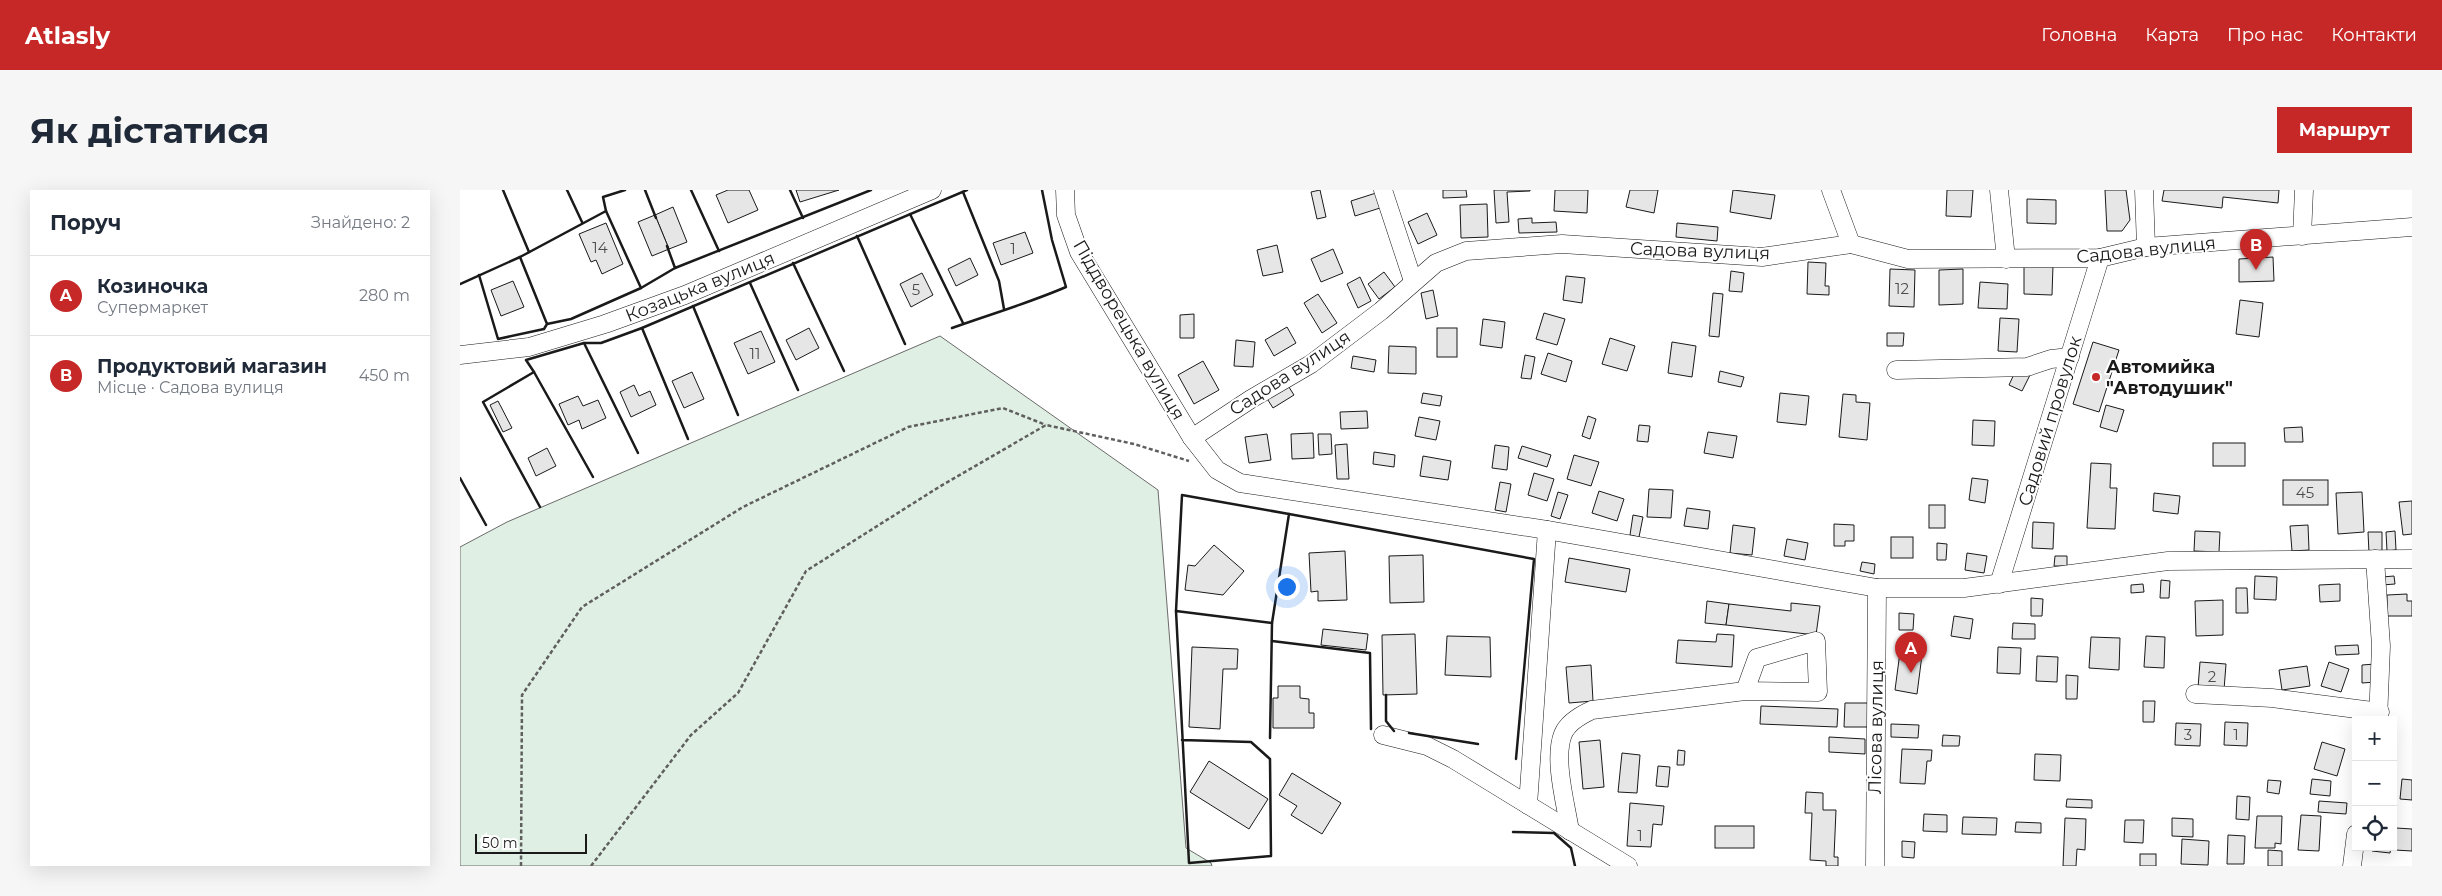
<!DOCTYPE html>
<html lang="uk">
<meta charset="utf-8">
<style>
:root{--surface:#fff;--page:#f6f6f7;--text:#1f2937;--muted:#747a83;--line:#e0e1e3;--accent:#c62828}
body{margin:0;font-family:Montserrat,sans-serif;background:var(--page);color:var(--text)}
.controls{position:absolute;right:15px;bottom:15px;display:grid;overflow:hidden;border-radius:0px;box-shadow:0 5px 20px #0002}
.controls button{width:45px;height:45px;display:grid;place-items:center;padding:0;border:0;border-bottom:1px solid var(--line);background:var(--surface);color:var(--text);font:25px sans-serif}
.scale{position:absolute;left:15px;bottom:12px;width:112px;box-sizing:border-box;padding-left:5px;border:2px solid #1a1a1a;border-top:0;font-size:14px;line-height:18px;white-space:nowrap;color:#1a1a1a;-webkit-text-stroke:4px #fff;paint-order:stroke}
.you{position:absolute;left:826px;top:396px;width:18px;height:18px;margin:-12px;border:4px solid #fff;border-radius:50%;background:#1a73e8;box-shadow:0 0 0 8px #1a73e833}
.badge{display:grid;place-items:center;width:32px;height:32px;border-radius:50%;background:var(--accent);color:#fff;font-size:16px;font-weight:700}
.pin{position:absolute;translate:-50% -41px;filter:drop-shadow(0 1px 2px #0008)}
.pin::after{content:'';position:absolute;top:26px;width:18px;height:15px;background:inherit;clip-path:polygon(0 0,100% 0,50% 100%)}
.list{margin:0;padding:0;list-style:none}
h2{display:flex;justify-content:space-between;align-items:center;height:65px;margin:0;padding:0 20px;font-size:21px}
h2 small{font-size:16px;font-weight:400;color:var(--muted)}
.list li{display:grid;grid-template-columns:32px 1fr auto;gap:15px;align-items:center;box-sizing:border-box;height:80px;padding:0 20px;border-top:1px solid var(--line)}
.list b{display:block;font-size:19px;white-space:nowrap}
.list p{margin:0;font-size:16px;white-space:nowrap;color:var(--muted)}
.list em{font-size:16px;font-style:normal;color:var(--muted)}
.icon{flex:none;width:28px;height:28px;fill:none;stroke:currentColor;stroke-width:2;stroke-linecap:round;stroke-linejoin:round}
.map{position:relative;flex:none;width:1952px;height:676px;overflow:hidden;border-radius:0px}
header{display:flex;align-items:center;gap:30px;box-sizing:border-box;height:70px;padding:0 25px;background:var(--accent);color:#fff}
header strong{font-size:24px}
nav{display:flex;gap:28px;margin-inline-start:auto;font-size:18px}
.intro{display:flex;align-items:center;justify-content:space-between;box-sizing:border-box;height:120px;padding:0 30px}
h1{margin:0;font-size:35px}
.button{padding:12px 22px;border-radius:0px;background:var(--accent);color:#fff;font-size:18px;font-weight:700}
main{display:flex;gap:30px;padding:0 30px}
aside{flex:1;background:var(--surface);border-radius:0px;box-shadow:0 5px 20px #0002}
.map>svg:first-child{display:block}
</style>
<header>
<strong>Atlasly</strong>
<nav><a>Головна</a><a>Карта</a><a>Про нас</a><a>Контакти</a></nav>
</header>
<div class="intro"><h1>Як дістатися</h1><a class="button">Маршрут</a></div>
<main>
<aside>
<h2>Поруч<small>Знайдено: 2</small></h2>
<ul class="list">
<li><span class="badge">A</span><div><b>Козиночка</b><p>Супермаркет</p></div><em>280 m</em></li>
<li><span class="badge">B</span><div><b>Продуктовий магазин</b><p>Місце · Садова вулиця</p></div><em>450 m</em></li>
</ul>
</aside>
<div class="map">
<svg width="1952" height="676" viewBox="0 0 1952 676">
<rect width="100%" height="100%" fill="#fff"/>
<!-- green -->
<path fill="#e0efe3" stroke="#6a6a6a" d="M480 146 698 300 726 658 751 673 752 676H0V357L47 332Z"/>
<!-- building -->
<g fill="#e6e6e6" stroke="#1a1a1a">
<path d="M268 0H289L298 20 268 33 256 5Z"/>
<path d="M336 0H379L340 12Z"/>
<path d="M860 0 866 27 857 29 851 2Z"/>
<path d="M983 0H1006L1007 7 983 8Z"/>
<path d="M1034 0H1070V1L1047 2 1049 32 1036 33Z"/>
<path d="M1095 0H1128L1127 23 1094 21Z"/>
<path d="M1170 0H1198L1194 23 1166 17Z"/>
<path d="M1273 0 1315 5 1311 29 1270 22Z"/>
<path d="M1487 0H1513L1511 27 1486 26Z"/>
<path d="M1645 0H1666L1670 30 1662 41H1647Z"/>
<path d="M1704 0H1819L1818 13 1763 7 1762 18 1702 11Z"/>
<path d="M916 3 920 18 895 26 891 11Z"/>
<path d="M1567 9 1596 10V34L1567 33Z"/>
<path d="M1027 14 1028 47 1001 48 1000 15Z"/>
<path d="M213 17 227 52 209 59 195 25Z"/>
<path d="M967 23 977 45 958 54 948 32Z"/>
<path d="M195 25 209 59 192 66 178 32Z"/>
<path d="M1072 28V33L1096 32 1097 42 1059 43 1058 29Z"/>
<path d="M146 33 163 74 142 84 136 70 131 72 119 44Z"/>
<path d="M1217 33 1258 37 1257 51 1216 47Z"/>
<path d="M565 42 573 63 541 75 533 53Z"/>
<path d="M817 55 823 82 803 86 797 60Z"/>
<path d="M873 59 883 83 861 92 851 69Z"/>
<path d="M1813 67 1814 91 1779 92V69Z"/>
<path d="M510 68 518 85 496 96 488 79Z"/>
<path d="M1348 72 1366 73 1365 96H1369V105L1347 104Z"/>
<path d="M1564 74 1593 75 1592 105 1564 104Z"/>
<path d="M1430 79 1455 80 1454 117 1429 116Z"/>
<path d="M1503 79V114L1479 115V80Z"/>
<path d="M1271 81 1284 83 1282 102 1269 101Z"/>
<path d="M924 82 935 97 919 109 908 94Z"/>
<path d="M462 83 473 105 451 117 440 94Z"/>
<path d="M1106 86 1125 88 1122 113 1103 110Z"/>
<path d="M900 87 911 111 898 118 887 94Z"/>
<path d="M53 91 64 117 41 126 31 100Z"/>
<path d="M1520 92 1548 94 1547 119 1518 118Z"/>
<path d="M973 100 978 126 966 129 961 103Z"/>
<path d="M1253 103 1263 104 1259 147 1249 146Z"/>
<path d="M858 104 877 133 862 143 844 113Z"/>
<path d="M1780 110 1803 113 1799 147 1776 144Z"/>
<path d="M1084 123 1105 129 1097 155 1076 149Z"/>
<path d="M734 124V148H720V125Z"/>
<path d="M1540 128 1559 129 1557 162 1538 161Z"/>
<path d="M1023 129 1045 132 1042 158 1020 155Z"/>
<path d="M827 137 836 153 814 166 805 150Z"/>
<path d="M349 138 359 158 336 170 326 150Z"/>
<rect x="977" y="138" width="20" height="29"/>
<path d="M301 141 315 172 288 184 274 153Z"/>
<path d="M1427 143H1444L1443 156H1427Z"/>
<path d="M1150 148 1175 156 1167 181 1142 174Z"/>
<path d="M776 150 795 152 793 177 774 176Z"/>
<path d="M1212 152 1236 156 1232 187 1208 183Z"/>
<path d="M1633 152 1659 160 1639 222 1613 214Z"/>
<path d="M929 156 956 157V184L928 183Z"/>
<path d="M1088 163 1112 171 1106 192 1081 184Z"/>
<path d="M1065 165 1075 167 1071 189 1061 188Z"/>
<path d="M893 166 916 170 914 182 891 178Z"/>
<path d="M743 171 759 200 734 214 718 185Z"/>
<path d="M1260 181 1284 187 1281 197 1258 192Z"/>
<path d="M232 182 244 209 224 218 212 191Z"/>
<path d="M1555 182 1571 183 1562 201 1549 195Z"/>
<path d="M827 194 834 205 813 218 806 207Z"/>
<path d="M174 195 179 206 190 201 196 215 171 227 160 202Z"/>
<path d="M963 203 982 206 980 216 961 213Z"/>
<path d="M1320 203 1349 206 1346 235 1317 232Z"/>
<path d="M1383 204 1396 205V212L1410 213 1407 250 1379 247Z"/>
<path d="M118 206 123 216 138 210 146 228 122 239 119 230 108 235 99 214Z"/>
<path d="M38 211 52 238 43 242 30 215Z"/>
<path d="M1646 215 1664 220 1657 242 1640 237Z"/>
<path d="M907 221 908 238 881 239 880 222Z"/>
<path d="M1128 226 1136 229 1130 249 1122 246Z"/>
<path d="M959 227 980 231 976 250 955 246Z"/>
<path d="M1513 230 1535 231 1534 256 1512 255Z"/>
<path d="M1179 235 1190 236 1188 252 1177 251Z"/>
<path d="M1842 237 1843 252H1825L1824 238Z"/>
<path d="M1248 242 1277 246 1273 268 1244 263Z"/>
<path d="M853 243 854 268 832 269 831 244Z"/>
<path d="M807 244 811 270 789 273 785 247Z"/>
<path d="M858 244H871L872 264 859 265Z"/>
<rect x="1753" y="253" width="32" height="23"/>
<path d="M887 254 889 289H877L875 255Z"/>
<path d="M1035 255 1049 257 1047 280 1032 278Z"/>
<path d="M1062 256 1091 265 1087 277 1058 268Z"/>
<path d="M87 258 96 276 76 286 68 268Z"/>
<path d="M914 262 935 265 934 277 913 274Z"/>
<path d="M1114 265 1139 272 1131 296 1107 289Z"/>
<path d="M963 266 991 271 988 290 960 286Z"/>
<path d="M1631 273 1651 274 1650 298H1657L1655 339 1627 338Z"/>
<path d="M1074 283 1094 289 1087 311 1068 305Z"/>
<path d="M1512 288 1528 290 1525 313 1509 310Z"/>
<rect x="1823" y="290" width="45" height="25"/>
<path d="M1040 292 1051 294 1046 322 1035 320Z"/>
<path d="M1189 299 1213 300 1211 328 1187 327Z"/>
<path d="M1139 301 1164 309 1157 331 1132 323Z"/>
<path d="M1098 302 1108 305 1100 329 1091 326Z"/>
<path d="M1902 302 1904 342 1878 344 1876 303Z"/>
<path d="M1694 303 1720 306 1718 324 1693 321Z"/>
<path d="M1952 311V344L1943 345 1939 312Z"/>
<rect x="1469" y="315" width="16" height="23"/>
<path d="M1227 318 1250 321 1248 339 1224 336Z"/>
<path d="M1173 325 1183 327 1179 347 1170 345Z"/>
<path d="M1573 332 1594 333 1593 359 1572 358Z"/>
<path d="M1374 334 1394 335V351H1385V356H1374Z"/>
<path d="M1273 335 1295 338 1292 365 1270 363Z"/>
<path d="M1848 335 1849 360 1832 361 1830 336Z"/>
<path d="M1735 341 1760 342 1759 362 1734 361Z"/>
<path d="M1935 341 1936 360 1927 361 1926 342Z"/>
<path d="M1908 342H1922V362L1909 363Z"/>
<rect x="1431" y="347" width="22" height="21"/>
<path d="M1327 349 1348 353 1345 370 1324 366Z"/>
<path d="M1477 353 1487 354 1486 370H1477Z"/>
<path d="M754 355 784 381 763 405 725 400 728 375 735 376Z"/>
<path d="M885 361 887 410 858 411V401L851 402 849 363Z"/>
<path d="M1507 363 1527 366 1524 383 1505 380Z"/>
<path d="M963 365 964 412 930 413 929 366Z"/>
<path d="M1595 366H1607V376H1594Z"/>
<path d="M1109 368 1170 379 1166 402 1105 392Z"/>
<path d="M1402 372 1415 374 1414 384 1400 381Z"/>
<path d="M1795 386 1817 387 1816 410 1794 409Z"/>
<path d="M1934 386 1935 394 1922 395V387Z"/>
<path d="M1701 390 1710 391 1709 408H1700Z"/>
<path d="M1683 394 1684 402 1671 403V395Z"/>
<path d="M1880 394V411L1860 412 1859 395Z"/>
<path d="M1776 398H1787L1788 423H1776Z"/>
<path d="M1947 404V411H1952V426H1927V405Z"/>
<path d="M1571 408 1583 409 1582 426H1571Z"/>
<path d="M1763 410V445L1736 446 1735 411Z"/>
<path d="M1247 411 1269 414 1266 435 1245 433Z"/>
<path d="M1331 413 1360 416 1356 445 1266 435 1269 414 1331 421Z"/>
<path d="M1439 423 1454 424 1453 440H1439Z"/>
<path d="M1494 426 1513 429 1510 449 1491 446Z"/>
<path d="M1553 433 1575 434V449H1552Z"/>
<path d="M863 439 908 444 906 460 861 455Z"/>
<path d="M955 444 957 504 923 505 922 445Z"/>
<path d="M1257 444 1274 445 1272 477 1216 473 1218 450 1256 452Z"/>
<path d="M987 446 1030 447 1031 487 985 485Z"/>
<path d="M1686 446 1705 447 1704 478 1684 477Z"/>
<path d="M1631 447 1660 448 1659 480 1629 478Z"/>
<path d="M1898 455 1899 464 1876 465 1875 456Z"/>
<path d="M732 457 778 459 777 479H763L760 539 729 537Z"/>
<path d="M1538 457 1561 458 1560 484 1537 483Z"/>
<path d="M1440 462 1462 465 1457 504 1435 500Z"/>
<path d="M1577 466 1598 467 1597 492 1576 491Z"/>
<path d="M1740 472 1766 474 1764 500 1738 498Z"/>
<path d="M1869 472 1889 479 1881 502 1861 496Z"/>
<path d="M1915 474 1916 492 1902 493V475Z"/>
<path d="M1131 475 1133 511 1109 513 1106 477Z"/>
<path d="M1847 476 1850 496 1822 500 1819 480Z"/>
<path d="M1606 485 1618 486 1617 509H1606Z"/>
<path d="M818 496H840V508L849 509V523H854V538H813V508H818Z"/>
<path d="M1683 511H1695L1694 532H1683Z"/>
<path d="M1385 513H1409L1408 537H1384Z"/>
<path d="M1301 516 1378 519 1377 537 1300 534Z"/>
<path d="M1765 532 1788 533 1787 556 1764 555Z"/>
<path d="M1716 533 1741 534 1740 556 1715 555Z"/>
<path d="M1431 534 1459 535 1458 548 1431 547Z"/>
<path d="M1483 545 1500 546 1499 556H1482Z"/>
<path d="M1369 547 1405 549V564L1369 562Z"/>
<path d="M1140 550 1144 597 1123 599 1119 552Z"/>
<path d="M1862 552 1885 559 1877 586 1854 579Z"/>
<path d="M1442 559 1472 560 1471 571H1467L1465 594 1440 593Z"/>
<path d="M1218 560 1225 561 1224 575H1217Z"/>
<path d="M1162 563 1180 565 1177 603 1158 602Z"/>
<path d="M1575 564 1601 565 1600 591 1574 590Z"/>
<path d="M749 571 808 609 789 639 730 602Z"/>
<path d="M1198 576 1210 577 1208 597 1196 596Z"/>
<path d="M832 583 881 613 862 644 831 625 837 616 819 605Z"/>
<path d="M1852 589 1871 591 1870 606 1850 604Z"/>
<path d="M1942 589 1952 590V610L1940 609Z"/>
<path d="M1808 590 1821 591 1819 604 1807 602Z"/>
<path d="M1346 602 1363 603V620H1376L1374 667H1378V676H1366V671L1350 670 1352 623H1345Z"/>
<path d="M1777 606 1790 607 1789 630 1776 629Z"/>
<path d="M1607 609 1632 610V618L1606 617Z"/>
<path d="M1859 611 1887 613 1886 624 1858 622Z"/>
<path d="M1170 613 1204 616 1202 635 1193 634 1191 657 1167 656Z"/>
<path d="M1464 624 1487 625V642L1463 641Z"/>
<path d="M1841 625 1861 626 1859 661 1838 660Z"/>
<path d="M1797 626H1822L1821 654 1815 653V658H1795Z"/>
<path d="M1503 627 1537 628 1536 645 1502 644Z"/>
<path d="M1605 628 1626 629 1625 660 1617 659 1616 676H1603Z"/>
<path d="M1712 628 1733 629V647L1712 646Z"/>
<path d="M1665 630H1684L1683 653 1664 652Z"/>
<path d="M1556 632 1581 633V643L1555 642Z"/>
<rect x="1255" y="636" width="39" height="22"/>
<path d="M1936 638 1952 639V661L1935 660Z"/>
<path d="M1768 645 1785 646 1784 674H1767Z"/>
<path d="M1722 649 1749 651 1748 675 1721 674Z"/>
<path d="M1442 651 1455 652 1454 668 1442 667Z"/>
<path d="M1912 657H1931L1930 663 1912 661Z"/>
<path d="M1808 660 1822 661V676H1808Z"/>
<rect x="1680" y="664" width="16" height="12"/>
</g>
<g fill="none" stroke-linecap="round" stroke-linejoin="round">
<defs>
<g id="minor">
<path d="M605 0 606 25 619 62 732 248 757 280 780 293 1087 340 1417 398H1504L1708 371 1952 369"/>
<path d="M923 0 953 91"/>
<path d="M1371 0 1391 54"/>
<path d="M1539 0 1546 69"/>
<path d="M1684 0 1686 57"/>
<path d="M1842 46 1844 0"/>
<path d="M0 165 69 157 145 134 225 105 472 0"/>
<path d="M1436 180 1567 177 1591 169 1610 167"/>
<path d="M732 248 791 209 851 174 921 121 976 73 1006 61 1102 54 1302 67 1391 54 1448 69 1640 68 1686 57 1952 37"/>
<path d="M1915 369 1921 456 1918 530"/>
<path d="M1539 394 1640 68"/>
<path d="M1735 504 1812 508 1920 522"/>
<path d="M923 545 967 556 993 569 1168 676"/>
<path d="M1068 615 1087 340"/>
<path d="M1110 641C1106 615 1093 569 1103 544 1108 532 1121 525 1132 520L1285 501 1358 502 1356 451 1297 468 1285 501"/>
<path d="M1415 676 1417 398"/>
<path d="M1892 676 1896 644"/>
</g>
</defs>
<!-- minor casing -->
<use href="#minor" stroke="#1a1a1a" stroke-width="19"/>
<!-- path -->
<g stroke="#5f5f5f" stroke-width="2.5" stroke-dasharray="4 2.5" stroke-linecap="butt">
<path d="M61 676 62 505 122 417 283 317 448 237 543 218 586 235"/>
<path d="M131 676 231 545 278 503 346 381 479 297 586 235 674 254 729 271"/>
</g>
<!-- minor -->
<use href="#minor" stroke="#fff" stroke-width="18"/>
<!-- wall -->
<g stroke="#1a1a1a" stroke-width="2.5">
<path d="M43 0 69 62"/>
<path d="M107 0 122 32"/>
<path d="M185 0 196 28"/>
<path d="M231 0 259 61"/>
<path d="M330 0 343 28"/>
<path d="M503 2 539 91 544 119"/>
<path d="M146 21 143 7 165 0"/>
<path d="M450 24 503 133"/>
<path d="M397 46 445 154"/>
<path d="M207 56 215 78 411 0"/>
<path d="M333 73 384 181"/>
<path d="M19 85 38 149 84 139 87 134 111 129 181 98 146 21 60 67 87 134"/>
<path d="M290 93 338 200"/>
<path d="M0 94 60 67"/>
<path d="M181 98 215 78"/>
<path d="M233 116 278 225"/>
<path d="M182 138 228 249"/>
<path d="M492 138C531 124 569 113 606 97L592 50 582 0"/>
<path d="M124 153 178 263"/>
<path d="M74 182 133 287"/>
<path d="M0 288 26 335"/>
<path d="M80 317 23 212 74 182 66 170 124 153H141L182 138 507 0"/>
<path d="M829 324 1074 369 1056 569"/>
<path d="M716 421 722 305 829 324 812 433"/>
<path d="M812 451 910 463 911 539"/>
<path d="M926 505V531L934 541"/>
<path d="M949 543 1018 554"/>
<path d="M722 550 791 552 810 569 811 666 729 673 716 421 812 433 810 548"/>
<path d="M1053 642 1094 643 1111 658 1115 676"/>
</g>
</g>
<!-- markers -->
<circle fill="#c62828" stroke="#fff" stroke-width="2" cx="1636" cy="187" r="5"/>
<g text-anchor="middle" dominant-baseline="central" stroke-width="4" stroke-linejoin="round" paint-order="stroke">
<!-- number labels -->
<g font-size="15" fill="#4d4d4d">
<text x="140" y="57">14</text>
<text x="553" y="58">1</text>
<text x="1442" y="98">12</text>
<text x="456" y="99">5</text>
<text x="295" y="163">11</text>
<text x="1845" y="302">45</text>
<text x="1752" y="486">2</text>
<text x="1728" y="544">3</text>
<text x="1776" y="544">1</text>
<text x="1180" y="645">1</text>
</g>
<!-- street labels -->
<g font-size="18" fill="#1a1a1a" stroke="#fff">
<text transform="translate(1686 60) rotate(-6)">Садова вулиця</text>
<text transform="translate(1240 61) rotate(2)">Садова вулиця</text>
<text transform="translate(240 97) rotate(-22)">Козацька вулиця</text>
<text transform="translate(669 140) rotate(60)">Піддворецька вулиця</text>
<text transform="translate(830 183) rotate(-33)">Садова вулиця</text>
<text transform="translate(1590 231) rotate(-73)">Садовий провулок</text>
<text transform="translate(1416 537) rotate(-89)">Лісова вулиця</text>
</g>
<!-- poi labels -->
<g font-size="18" font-weight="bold" fill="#1a1a1a" stroke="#fff" text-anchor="start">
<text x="1646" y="177">Автомийка<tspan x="1646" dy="21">"Автодушик"</tspan></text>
</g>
</g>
</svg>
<div class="controls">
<button>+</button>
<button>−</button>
<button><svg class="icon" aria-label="locate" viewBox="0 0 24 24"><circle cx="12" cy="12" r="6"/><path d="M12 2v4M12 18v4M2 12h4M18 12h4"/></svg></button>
</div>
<div class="scale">50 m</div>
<div class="you"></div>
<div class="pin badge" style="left:1451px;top:483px">A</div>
<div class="pin badge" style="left:1796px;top:80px">B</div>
</div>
</main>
